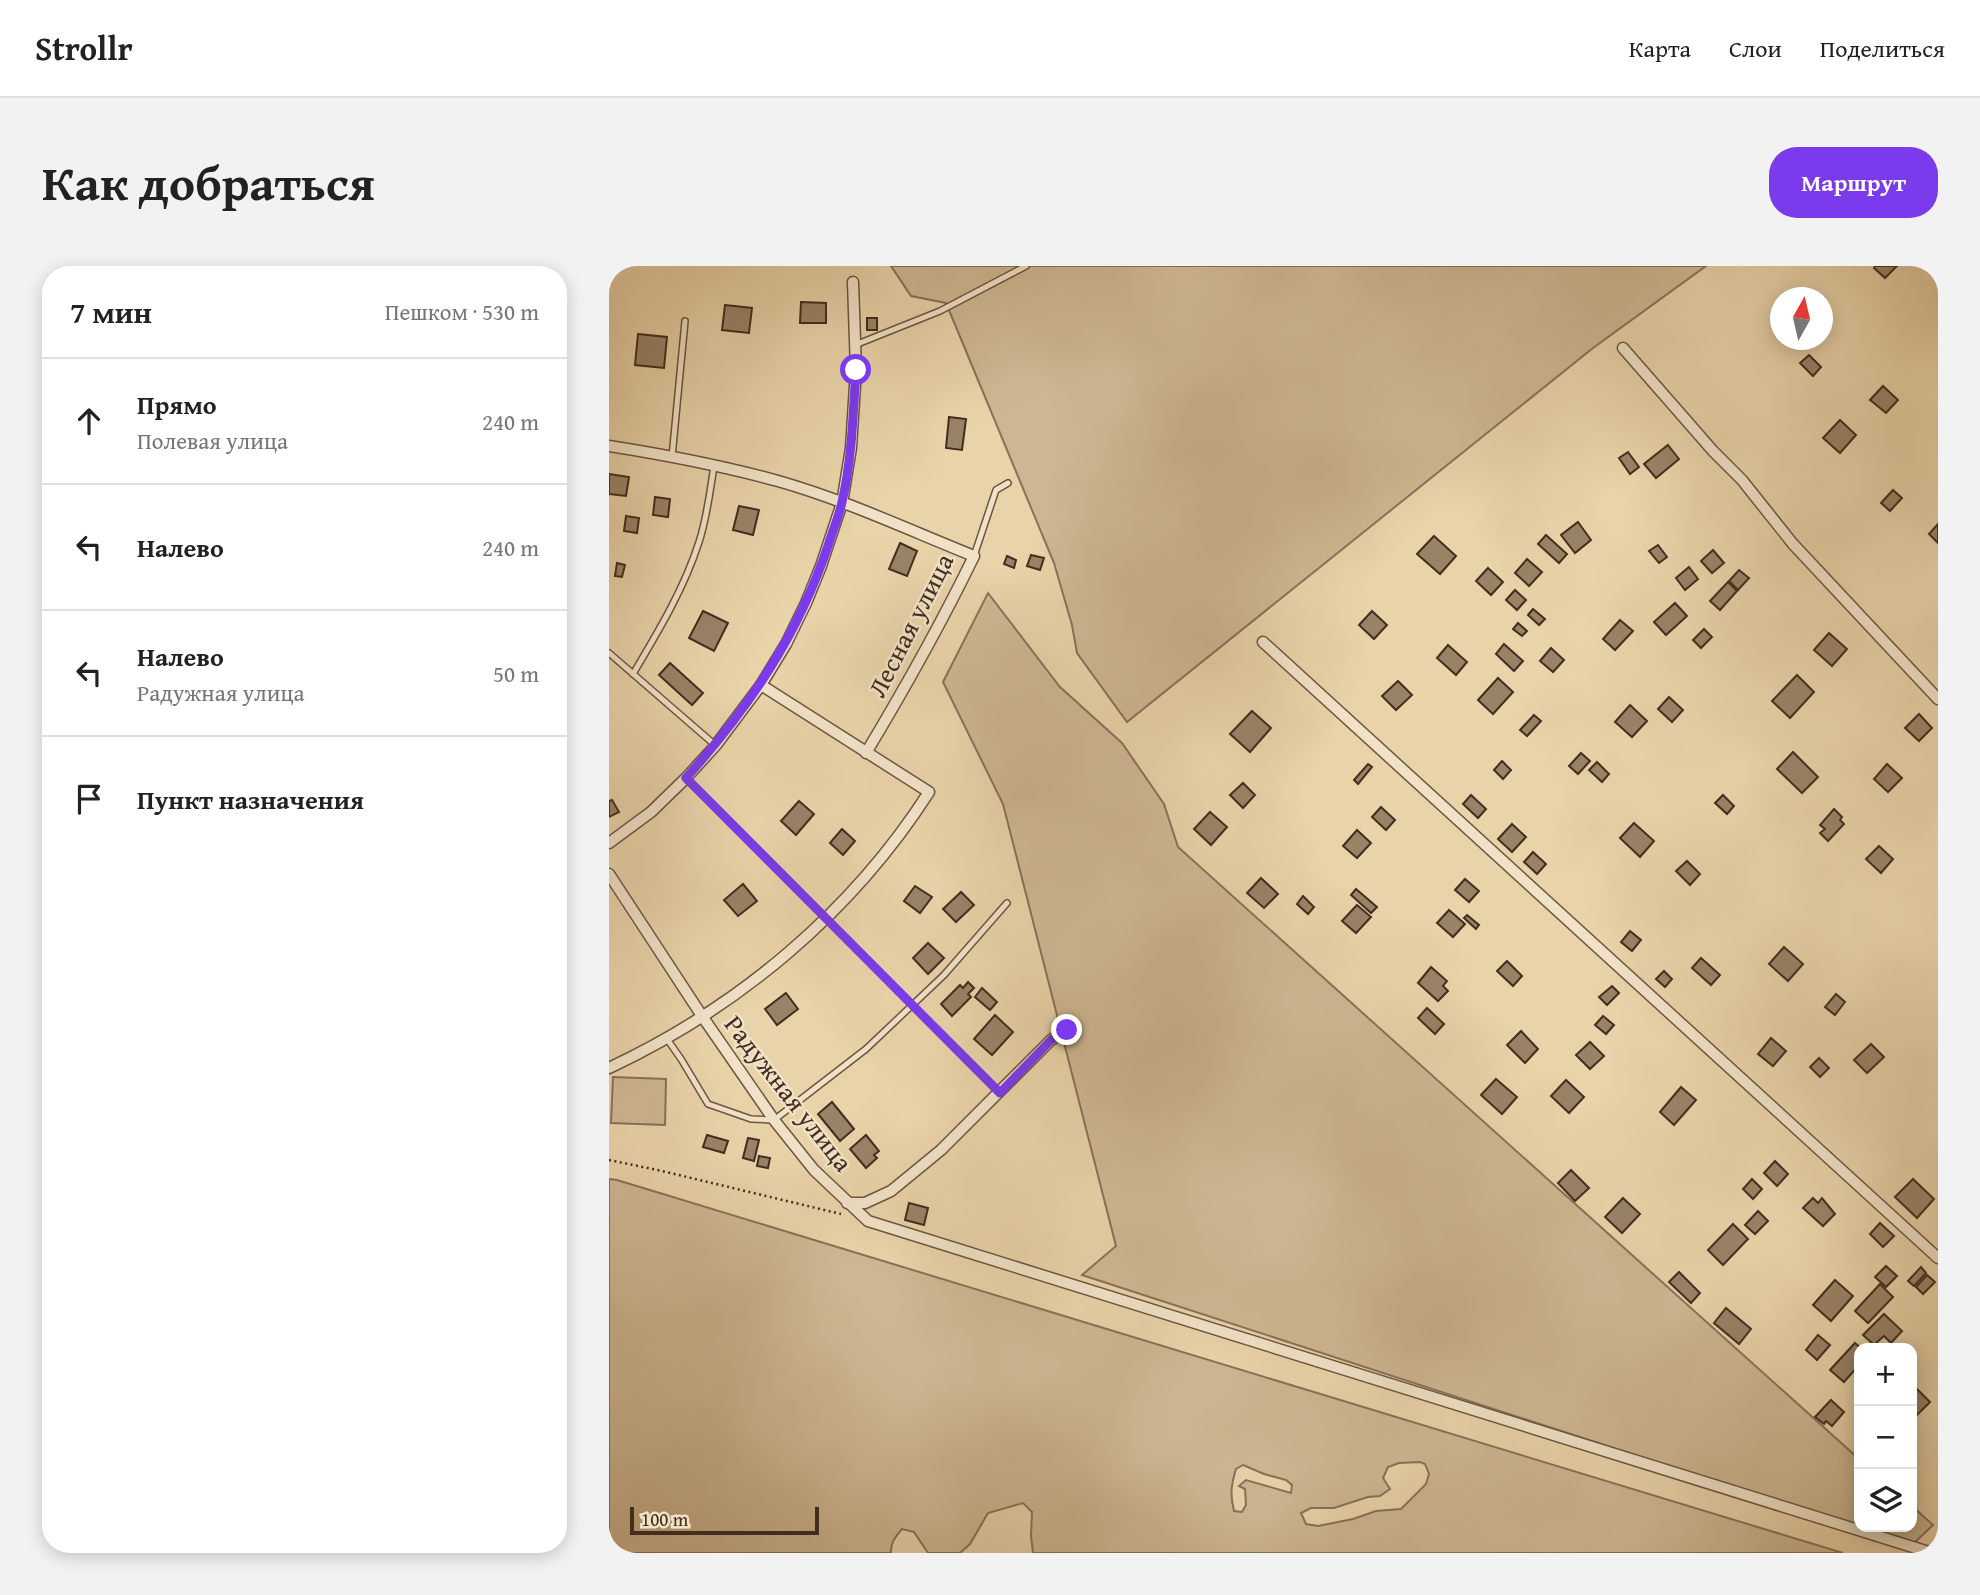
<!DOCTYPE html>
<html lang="ru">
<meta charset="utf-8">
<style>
:root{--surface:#fff;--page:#f2f2f2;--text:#222;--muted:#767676;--line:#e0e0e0;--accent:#7c3aed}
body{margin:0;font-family:"Gentium Book Plus",serif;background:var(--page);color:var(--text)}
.controls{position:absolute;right:21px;bottom:21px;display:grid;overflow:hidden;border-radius:14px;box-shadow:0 4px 18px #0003}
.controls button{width:63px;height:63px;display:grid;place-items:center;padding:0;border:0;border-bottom:2px solid var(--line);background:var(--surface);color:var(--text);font:35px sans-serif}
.compass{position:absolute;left:1161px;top:21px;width:63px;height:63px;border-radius:50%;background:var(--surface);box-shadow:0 4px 18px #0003;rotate:8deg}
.scale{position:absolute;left:21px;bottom:18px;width:189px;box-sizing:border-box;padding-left:7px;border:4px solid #422d1f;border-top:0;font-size:19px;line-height:24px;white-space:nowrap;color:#422d1f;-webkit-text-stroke:5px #f1e2c7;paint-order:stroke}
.stop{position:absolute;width:21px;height:21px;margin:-16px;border:5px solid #7c3aed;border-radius:50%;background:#fff}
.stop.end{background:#7c3aed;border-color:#fff;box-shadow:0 2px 7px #0008}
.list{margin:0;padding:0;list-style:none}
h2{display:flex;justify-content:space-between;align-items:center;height:91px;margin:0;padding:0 28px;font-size:30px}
h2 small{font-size:23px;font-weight:400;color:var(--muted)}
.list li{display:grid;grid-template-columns:46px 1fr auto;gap:21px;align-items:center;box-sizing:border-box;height:126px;padding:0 28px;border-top:2px solid var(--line)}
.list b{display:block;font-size:26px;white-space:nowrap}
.list p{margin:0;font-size:23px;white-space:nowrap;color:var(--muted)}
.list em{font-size:23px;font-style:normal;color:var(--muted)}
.icon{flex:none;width:38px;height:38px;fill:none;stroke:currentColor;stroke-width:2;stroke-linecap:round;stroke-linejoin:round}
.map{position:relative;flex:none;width:1329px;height:1287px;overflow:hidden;border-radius:28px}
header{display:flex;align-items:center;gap:42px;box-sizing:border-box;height:98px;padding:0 35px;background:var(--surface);border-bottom:2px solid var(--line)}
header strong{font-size:33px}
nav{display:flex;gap:38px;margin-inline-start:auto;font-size:24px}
.intro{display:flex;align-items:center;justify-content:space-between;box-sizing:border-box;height:168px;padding:0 42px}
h1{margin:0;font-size:49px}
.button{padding:18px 32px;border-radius:28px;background:var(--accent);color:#fff;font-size:24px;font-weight:700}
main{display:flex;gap:42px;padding:0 42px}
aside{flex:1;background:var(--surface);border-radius:28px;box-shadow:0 4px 18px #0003}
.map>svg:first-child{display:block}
</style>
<header>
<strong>Strollr</strong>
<nav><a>Карта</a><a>Слои</a><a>Поделиться</a></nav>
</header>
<div class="intro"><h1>Как добраться</h1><a class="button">Маршрут</a></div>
<main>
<aside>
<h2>7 мин<small>Пешком · 530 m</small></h2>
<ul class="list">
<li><svg class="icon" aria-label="ahead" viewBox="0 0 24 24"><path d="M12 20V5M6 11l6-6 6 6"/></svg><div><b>Прямо</b><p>Полевая улица</p></div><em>240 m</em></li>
<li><svg class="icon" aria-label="left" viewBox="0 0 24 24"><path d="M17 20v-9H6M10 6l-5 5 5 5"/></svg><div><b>Налево</b></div><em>240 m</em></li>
<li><svg class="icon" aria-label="left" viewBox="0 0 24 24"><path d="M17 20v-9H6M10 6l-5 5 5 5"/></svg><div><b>Налево</b><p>Радужная улица</p></div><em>50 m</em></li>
<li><svg class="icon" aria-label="arrive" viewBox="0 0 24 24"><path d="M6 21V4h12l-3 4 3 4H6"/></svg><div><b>Пункт назначения</b></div></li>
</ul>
</aside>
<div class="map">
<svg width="1329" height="1287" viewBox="0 0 1329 1287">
<rect width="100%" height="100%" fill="#e9d3a9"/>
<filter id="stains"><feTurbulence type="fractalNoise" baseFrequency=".00286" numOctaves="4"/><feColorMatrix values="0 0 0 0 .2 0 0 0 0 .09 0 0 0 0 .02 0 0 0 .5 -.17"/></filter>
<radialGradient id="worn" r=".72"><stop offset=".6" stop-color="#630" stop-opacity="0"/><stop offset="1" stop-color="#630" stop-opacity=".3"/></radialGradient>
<!-- green -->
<g fill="#cdb792" stroke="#887258" stroke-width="2" fill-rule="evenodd">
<path d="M282 0H1097L984 82 518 456 468 387 463 359 445 297 337 37 302 30Z"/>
<path d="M379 327 451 421 513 477 555 538 569 581 1250 1193V1261H1303V1240L1324 1259 1303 1279 473 1009 507 980 394 538 334 416Z"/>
<path d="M4 811 57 813 56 859 2 857Z"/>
<path d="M0 913 8 914 1234 1287H424L422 1270 423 1246 414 1237 379 1247 361 1278 351 1287H319L305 1266 293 1263C287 1270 281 1277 282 1287H0ZM811 1196 816 1198 820 1208 817 1218 792 1243 767 1245 744 1253 709 1260 697 1258 692 1247 702 1242H725L759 1231 771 1230 781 1223 774 1212 779 1201 790 1197ZM634 1199 655 1208 677 1214 683 1219 682 1227 637 1214 630 1220 636 1223 637 1239 633 1246 625 1245C621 1229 622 1219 627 1203Z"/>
</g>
<!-- building -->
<g fill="#998367" stroke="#422d1f" stroke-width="2">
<path d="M1266 0H1288L1276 12 1265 2Z"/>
<path d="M192 36 217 37V57H191Z"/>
<path d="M116 39 143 42 140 67 113 64Z"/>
<rect x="258" y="52" width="10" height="12"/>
<path d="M29 68 58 71 55 102 26 99Z"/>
<path d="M1200 89 1212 101 1204 110 1191 97Z"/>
<path d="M1274 120 1289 134 1277 147 1261 134Z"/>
<path d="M340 151 357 153 353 184 337 182Z"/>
<path d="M1231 154 1247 169 1231 187 1214 172Z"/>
<path d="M1059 179 1070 193 1047 212 1035 198Z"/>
<path d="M1019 186 1030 201 1021 208 1010 192Z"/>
<path d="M0 208 20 211 17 230 0 228Z"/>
<path d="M1284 224 1293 232 1281 245 1272 237Z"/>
<path d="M46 231 61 233 59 251 44 249Z"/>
<path d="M130 240 150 244 144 269 124 264Z"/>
<path d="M17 250 30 252 28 267 15 265Z"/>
<path d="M969 256 982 274 966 287 952 269Z"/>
<path d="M1329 258V277L1320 268Z"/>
<path d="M937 269 958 288 950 297 929 278Z"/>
<path d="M825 270 847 290 831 308 808 288Z"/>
<path d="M291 277 308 285 298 310 280 303Z"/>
<path d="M1049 279 1058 291 1050 297 1040 285Z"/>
<path d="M1104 284 1115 297 1103 307 1092 295Z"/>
<path d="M422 289 435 292 431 304 418 300Z"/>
<path d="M398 290 407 294 405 302 395 298Z"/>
<path d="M918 293 933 306 920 320 906 307Z"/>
<path d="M8 297 16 299 13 311 6 310Z"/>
<path d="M1080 301 1089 313 1076 324 1067 312Z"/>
<path d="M879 302 894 316 882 329 867 315Z"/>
<path d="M1130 304 1140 312 1129 324 1120 315Z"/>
<path d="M1119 316 1128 325 1111 344 1101 335Z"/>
<path d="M906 324 917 334 908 344 897 334Z"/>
<path d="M1066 337 1078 350 1057 369 1045 356Z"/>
<path d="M924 343 936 353 930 359 919 349Z"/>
<path d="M94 345 119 357 105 385 80 372Z"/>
<path d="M763 345 778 359 765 373 750 359Z"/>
<path d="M1011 354 1024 365 1006 384 994 373Z"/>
<path d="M909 357 918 365 913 370 904 363Z"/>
<path d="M1095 363 1103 371 1092 382 1084 374Z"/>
<path d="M1220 367 1238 383 1223 400 1205 384Z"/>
<path d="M895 378 914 395 905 405 887 388Z"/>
<path d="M839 379 858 396 847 409 828 392Z"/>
<path d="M942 382 955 394 944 406 931 395Z"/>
<path d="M61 397 94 427 83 439 50 409Z"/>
<path d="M1188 409 1205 426 1181 452 1163 435Z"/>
<path d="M889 412 904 426 884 448 869 434Z"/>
<path d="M789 415 803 429 787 444 773 430Z"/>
<path d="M1060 431 1074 444 1063 456 1049 443Z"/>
<path d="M1021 439 1038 455 1023 471 1006 456Z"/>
<path d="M643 445 662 462 641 486 621 468Z"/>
<path d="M1310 448 1323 462 1310 475 1296 462Z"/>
<path d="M925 449 932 455 918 470 911 464Z"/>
<path d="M1184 486 1209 511 1193 527 1168 503Z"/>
<path d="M972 487 981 495 969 508 960 500Z"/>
<path d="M893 495 902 504 894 513 885 504Z"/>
<path d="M988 496 1000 508 993 516 980 504Z"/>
<path d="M759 498 763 501 749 518 745 514Z"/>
<path d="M1278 498 1293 512 1279 526 1265 513Z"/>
<path d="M634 517 646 529 634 542 621 529Z"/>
<path d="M862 529 877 543 869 552 854 538Z"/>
<path d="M1114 529 1125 540 1118 548 1106 537Z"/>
<path d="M3 534 10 546 0 551V535Z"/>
<path d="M190 535 205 548 187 569 172 555Z"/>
<path d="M772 541 786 554 777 564 763 551Z"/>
<path d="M1225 543 1233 551 1231 554 1235 558 1219 575 1211 567 1216 563 1211 559Z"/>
<path d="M601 546 618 561 602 579 585 563Z"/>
<path d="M1025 557 1045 575 1031 591 1011 572Z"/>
<path d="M903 558 917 571 903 586 889 573Z"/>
<path d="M233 563 246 575 234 589 221 577Z"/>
<path d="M748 564 762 577 748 592 734 580Z"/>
<path d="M1270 580 1284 593 1272 607 1257 593Z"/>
<path d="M924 586 937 598 928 608 915 596Z"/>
<path d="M1078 595 1091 608 1081 619 1067 605Z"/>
<path d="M652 612 669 628 655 642 638 627Z"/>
<path d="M856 613 870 625 860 636 846 624Z"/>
<path d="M134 618 148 635 129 650 115 634Z"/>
<path d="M306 620 323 631 311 647 295 635Z"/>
<path d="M747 623 768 641 762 647 742 629Z"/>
<path d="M352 626 365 639 347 656 334 643Z"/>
<path d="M694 630 705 641 699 648 688 638Z"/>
<path d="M748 639 762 651 747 667 733 655Z"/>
<path d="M840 644 856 658 844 671 828 657Z"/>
<path d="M858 649 870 659 867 663 855 652Z"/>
<path d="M1021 665 1032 674 1023 685 1012 676Z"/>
<path d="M319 677 335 692 319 708 304 692Z"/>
<path d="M1175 681 1194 698 1179 715 1160 698Z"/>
<path d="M1092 692 1111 709 1102 719 1083 702Z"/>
<path d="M898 695 913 710 904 720 888 705Z"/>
<path d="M822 701 838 715 834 720 839 725 829 735 809 717Z"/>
<path d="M1055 705 1063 713 1056 721 1047 713Z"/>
<path d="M359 716 365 722 359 728 362 731 343 750 332 738 351 719 354 722Z"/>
<path d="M1003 720 1010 727 998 739 990 731Z"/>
<path d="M373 722 388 736 381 744 366 731Z"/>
<path d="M177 727 189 743 168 759 156 743Z"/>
<path d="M1227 728 1236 736 1226 749 1216 741Z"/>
<path d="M818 742 835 758 826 768 809 752Z"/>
<path d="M386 749 404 766 383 789 365 773Z"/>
<path d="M994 750 1005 759 997 768 986 759Z"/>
<path d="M912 765 929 783 916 797 898 779Z"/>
<path d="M1162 772 1177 785 1164 800 1149 788Z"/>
<path d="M981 776 995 790 981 803 967 789Z"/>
<path d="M1262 778 1275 791 1258 807 1245 794Z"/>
<path d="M1210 792 1220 802 1211 811 1201 801Z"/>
<path d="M887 813 908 831 893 848 872 829Z"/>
<path d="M957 814 975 831 960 847 942 830Z"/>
<path d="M1072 821 1087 834 1065 859 1051 846Z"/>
<path d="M223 836 245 863 231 875 209 848Z"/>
<path d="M98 869 119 875 115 887 94 881Z"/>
<path d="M257 869 270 885 265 889 268 892 257 902 241 883Z"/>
<path d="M139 872 150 874 145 895 134 892Z"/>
<path d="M150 890 161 892 159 902 148 900Z"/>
<path d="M1166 895 1179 908 1168 920 1155 907Z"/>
<path d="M962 904 980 922 966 935 949 917Z"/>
<path d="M1143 913 1153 923 1144 933 1134 923Z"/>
<path d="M1304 913 1325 933 1308 952 1286 931Z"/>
<path d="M1014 932 1031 948 1013 967 996 951Z"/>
<path d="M1204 932 1209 937 1213 932 1226 948 1214 960 1194 942Z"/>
<path d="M300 937 319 942 315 959 296 954Z"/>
<path d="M1149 945 1159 955 1146 968 1136 959Z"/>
<path d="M1271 957 1285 970 1274 981 1261 968Z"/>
<path d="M1124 958 1139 973 1114 999 1099 984Z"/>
<path d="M1277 1000 1288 1010 1277 1021 1266 1011Z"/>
<path d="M1312 1001 1317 1007 1305 1020 1299 1015Z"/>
<path d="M1070 1006 1091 1027 1082 1037 1060 1016Z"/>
<path d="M1318 1009 1326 1016 1314 1028 1307 1021Z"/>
<path d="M1226 1014 1244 1030 1222 1055 1204 1039Z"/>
<path d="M1271 1018 1284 1031 1259 1057 1246 1045Z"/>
<path d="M1117 1042 1142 1063 1130 1078 1105 1057Z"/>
<path d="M1275 1048 1293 1065 1282 1077 1275 1070 1265 1079 1254 1069Z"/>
<path d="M1209 1069 1221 1079 1208 1094 1197 1084Z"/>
<path d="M1246 1077 1252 1082H1250V1099L1235 1116 1221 1104Z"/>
<path d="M1307 1122 1321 1136 1308 1149 1303 1146V1126Z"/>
<path d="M1222 1134 1235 1146 1223 1160 1217 1155 1215 1158 1206 1151Z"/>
</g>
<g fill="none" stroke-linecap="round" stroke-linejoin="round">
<defs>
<g id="lane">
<path d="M246 79 331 45 417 0"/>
<path d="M63 191 76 55"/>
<path d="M365 290 387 224 399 217"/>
<path d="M0 387 106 479"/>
<path d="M24 408C49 366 75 323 90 276 98 252 101 225 105 200"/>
<path d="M77 512 391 827"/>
<path d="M58 773 72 793 99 838 142 853 165 854 257 783 335 709 398 637"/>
</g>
<g id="street">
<path d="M1014 82 1104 185 1133 214 1184 278 1329 433"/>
<path d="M0 180C57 189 114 200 169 215 236 234 300 264 365 290 332 358 296 422 257 487"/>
<path d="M654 376 1329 992"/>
<path d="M0 577 42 546 77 512 107 479 152 419 177 378 197 337 212 300 233 237 242 182 247 104 244 16"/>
<path d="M0 608 93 750 165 854 205 904 259 955 1323 1287"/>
<path d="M0 802C130 741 243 646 320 526L152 419"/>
<path d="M238 937H256L282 925 332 884 442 774 458 764"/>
</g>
</defs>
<!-- lane casing -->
<use href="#lane" stroke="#6c5642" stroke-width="8"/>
<!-- street casing -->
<use href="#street" stroke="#6c5642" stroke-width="13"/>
<!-- path -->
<path stroke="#422d1f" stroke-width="2.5" stroke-dasharray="2 3.5" stroke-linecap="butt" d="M0 894 53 905 232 948"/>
<!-- lane -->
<use href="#lane" stroke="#f1e2c7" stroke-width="5"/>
<!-- street -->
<use href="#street" stroke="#f1e2c7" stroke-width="10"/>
</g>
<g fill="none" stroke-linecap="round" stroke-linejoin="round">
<!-- route -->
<path stroke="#7c3aed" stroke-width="9" d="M247 104C244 148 243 193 233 236 230 250 224 264 220 277 189 370 141 440 77 512L391 827 442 774 458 764"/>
</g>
<g text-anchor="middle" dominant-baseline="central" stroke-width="5" stroke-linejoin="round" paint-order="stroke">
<!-- street labels -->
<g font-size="26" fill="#422d1f" stroke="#f1e2c7">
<text transform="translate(301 359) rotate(-63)">Лесная улица</text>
<text transform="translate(180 827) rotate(52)">Радужная улица</text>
</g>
</g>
<rect width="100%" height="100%" filter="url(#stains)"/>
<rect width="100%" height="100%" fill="url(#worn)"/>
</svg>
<div class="controls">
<button>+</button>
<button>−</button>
<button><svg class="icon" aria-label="layers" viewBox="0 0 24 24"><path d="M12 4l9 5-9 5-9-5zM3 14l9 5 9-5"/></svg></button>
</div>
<svg class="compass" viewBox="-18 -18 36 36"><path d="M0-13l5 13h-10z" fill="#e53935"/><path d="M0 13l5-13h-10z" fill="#767676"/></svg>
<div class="scale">100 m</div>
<div class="stop" style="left:247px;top:104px"></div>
<div class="stop end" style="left:458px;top:764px"></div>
</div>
</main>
